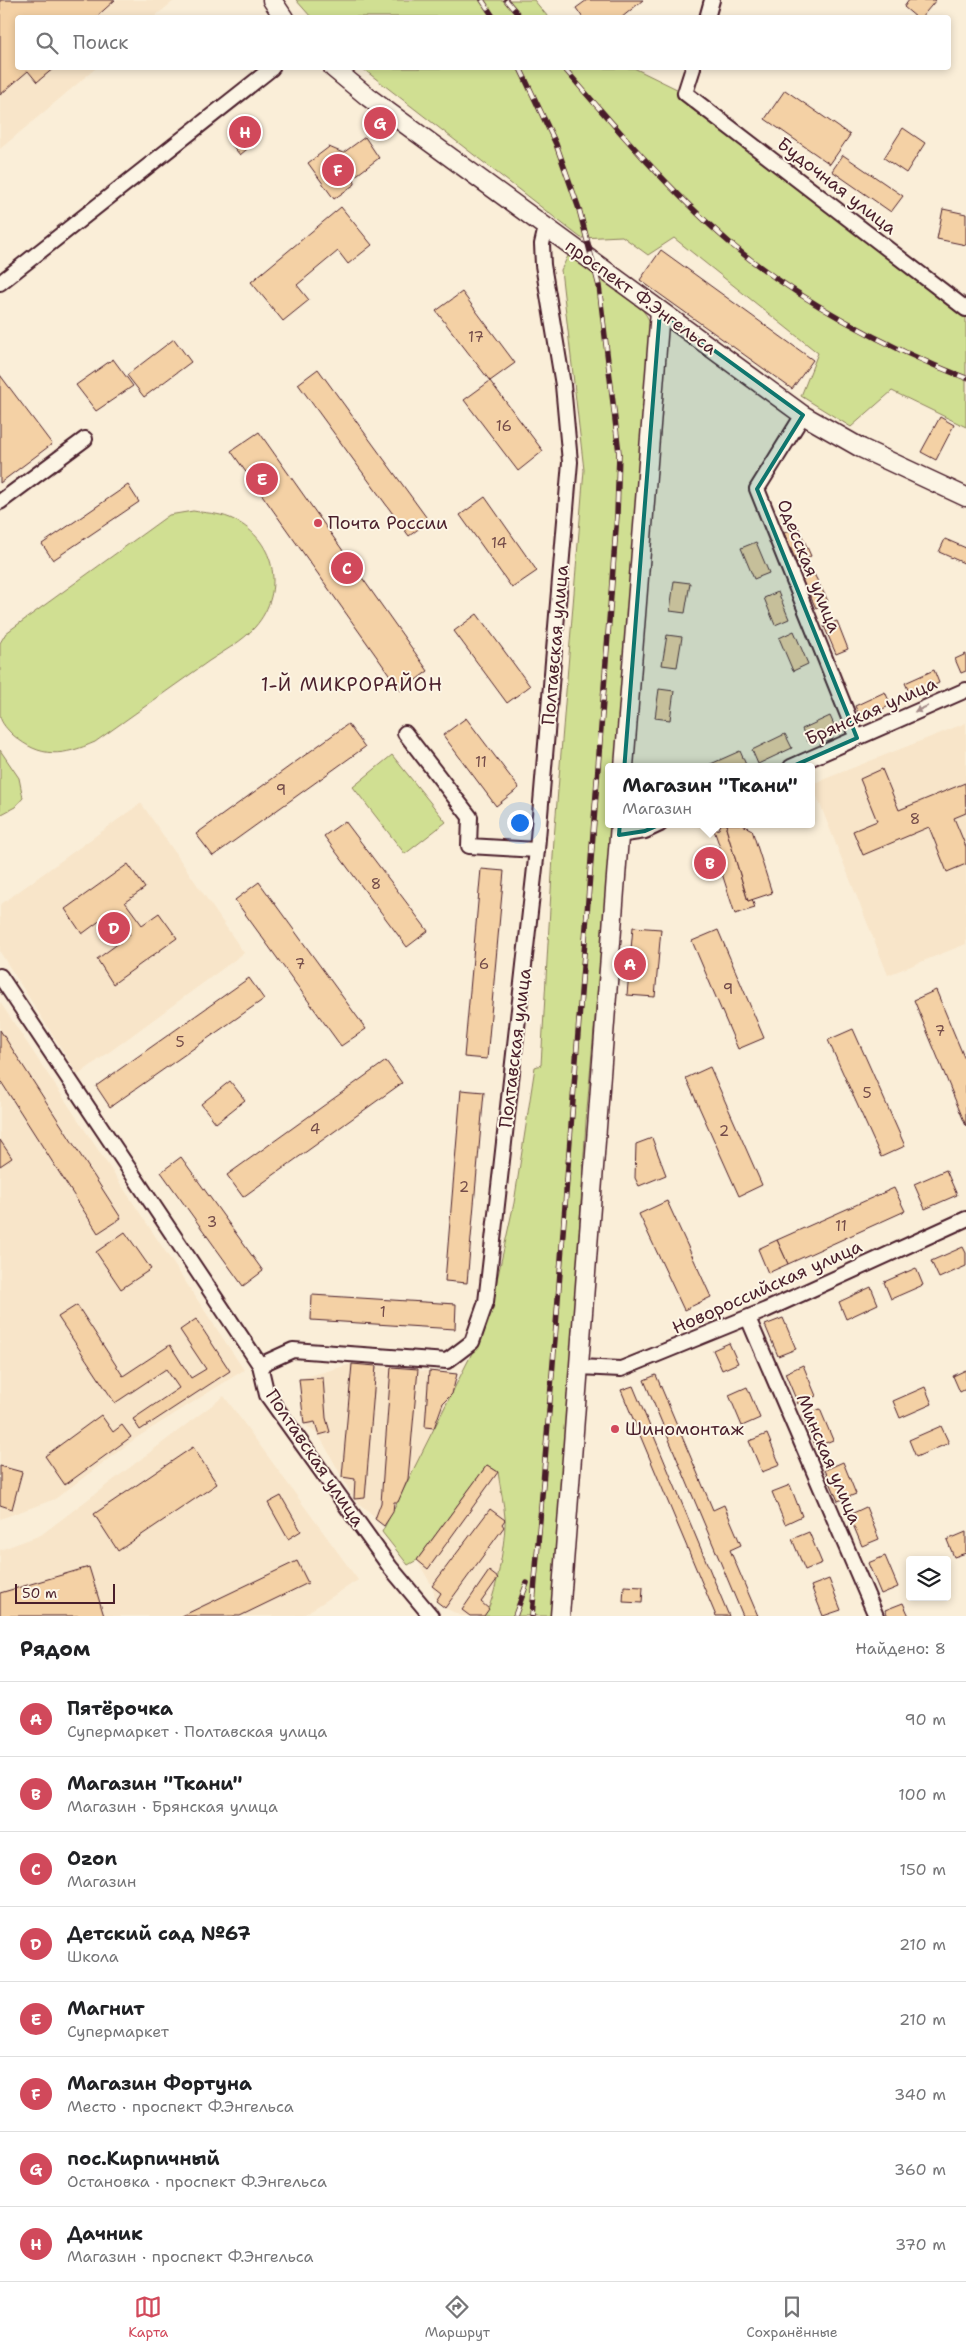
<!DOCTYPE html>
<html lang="ru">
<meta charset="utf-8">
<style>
:root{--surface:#fff;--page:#f2f2f2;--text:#202124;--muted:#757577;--line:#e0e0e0;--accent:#d1495b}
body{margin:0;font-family:"Shantell Sans",sans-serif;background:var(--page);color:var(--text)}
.controls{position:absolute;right:15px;bottom:15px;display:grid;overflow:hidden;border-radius:5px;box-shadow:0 2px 8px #0003}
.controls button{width:45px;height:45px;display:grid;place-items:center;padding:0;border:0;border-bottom:1px solid var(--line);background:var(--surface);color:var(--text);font:25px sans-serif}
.scale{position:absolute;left:15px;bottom:12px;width:100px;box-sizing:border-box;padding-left:5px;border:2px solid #4a1f2b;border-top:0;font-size:14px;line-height:18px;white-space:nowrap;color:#4a1f2b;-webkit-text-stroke:4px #fcf5e5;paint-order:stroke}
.you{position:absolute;left:519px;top:822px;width:18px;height:18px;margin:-12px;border:4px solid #fff;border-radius:50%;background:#1a73e8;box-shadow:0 0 0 8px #1a73e833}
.badge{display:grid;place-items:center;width:32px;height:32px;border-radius:50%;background:var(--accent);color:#fff;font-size:16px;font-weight:700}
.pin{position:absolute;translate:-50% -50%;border:2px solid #fff;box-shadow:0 1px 5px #0006}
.popup{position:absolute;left:605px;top:763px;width:210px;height:65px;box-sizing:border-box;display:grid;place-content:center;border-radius:5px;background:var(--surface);filter:drop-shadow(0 1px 4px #0005);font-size:16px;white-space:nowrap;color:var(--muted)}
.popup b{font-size:19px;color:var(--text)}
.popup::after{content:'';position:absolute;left:50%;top:100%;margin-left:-10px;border:10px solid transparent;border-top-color:var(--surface)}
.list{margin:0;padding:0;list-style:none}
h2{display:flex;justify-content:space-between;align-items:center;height:65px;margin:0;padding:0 20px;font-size:21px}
h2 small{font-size:16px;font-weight:400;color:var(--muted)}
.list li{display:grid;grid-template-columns:32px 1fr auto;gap:15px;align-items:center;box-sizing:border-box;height:75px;padding:0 20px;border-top:1px solid var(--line)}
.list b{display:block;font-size:19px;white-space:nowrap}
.list p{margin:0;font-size:16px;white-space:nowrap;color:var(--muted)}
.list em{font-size:16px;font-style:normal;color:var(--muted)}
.icon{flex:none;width:28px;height:28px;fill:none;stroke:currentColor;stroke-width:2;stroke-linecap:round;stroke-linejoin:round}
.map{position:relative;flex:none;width:966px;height:1616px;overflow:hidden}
.search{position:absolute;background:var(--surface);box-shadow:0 2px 8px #0003;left:15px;right:15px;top:15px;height:55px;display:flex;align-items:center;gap:12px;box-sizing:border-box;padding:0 18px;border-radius:5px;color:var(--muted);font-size:19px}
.sheet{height:665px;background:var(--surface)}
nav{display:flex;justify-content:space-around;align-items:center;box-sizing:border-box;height:70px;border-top:1px solid var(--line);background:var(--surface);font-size:14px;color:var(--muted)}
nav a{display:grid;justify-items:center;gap:2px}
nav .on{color:var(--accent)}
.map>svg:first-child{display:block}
</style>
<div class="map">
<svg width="966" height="1616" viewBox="0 0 966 1616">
<rect width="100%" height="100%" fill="#faeed8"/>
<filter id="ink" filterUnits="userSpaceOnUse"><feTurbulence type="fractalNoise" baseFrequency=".02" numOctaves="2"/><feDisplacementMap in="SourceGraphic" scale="10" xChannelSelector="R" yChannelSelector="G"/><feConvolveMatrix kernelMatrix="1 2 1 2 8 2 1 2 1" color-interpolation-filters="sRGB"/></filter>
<g filter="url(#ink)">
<!-- built -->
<g fill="#f8e5c9">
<path d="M0 0H175L154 17 18 18V68H96L0 149Z"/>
<path d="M966 723V944L888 975 812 784Z"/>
<path d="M141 803 244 953 78 1075 0 952V905Z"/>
<path d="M0 1002 244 1370 136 1438 55 1499 0 1519Z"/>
<path d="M352 1364 457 1374 452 1394 398 1502 384 1526 354 1499 319 1435 304 1424 299 1379Z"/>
<path d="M224 1396 358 1580 302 1616H0V1550L41 1535Z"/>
<path d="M487 1465 498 1472 505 1520 498 1578 489 1609 484 1616H462L445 1608 436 1601 432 1586 417 1560Z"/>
</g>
<!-- green -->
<g fill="#d0df92" stroke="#8d7f5e">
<path d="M296 0H534L548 17H311Z"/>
<path d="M362 68H634L685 93 966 306V427L892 391 851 427 801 396 818 353 674 238 648 255 622 236 581 238Z"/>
<path d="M568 256C596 268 642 297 652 327L617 767H609V824H612L586 1121 572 1349 552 1616H484C496 1600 506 1538 505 1518 504 1503 500 1487 498 1472L487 1465 417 1560 408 1565 382 1532 475 1347 491 1307 514 1203 535 1067 541 1065 554 839 584 470 561 270Z"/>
<path d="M193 511C205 513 218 513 230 518 275 537 287 590 255 627 243 641 224 651 209 661 171 688 133 715 95 742 63 756 41 759 13 735 8 730 1 723 0 716 0 693 0 667 0 643L6 633 169 515Z"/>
<path d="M0 750 19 778 23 798 15 807 0 815Z"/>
<path d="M392 755 446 822 405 854 353 787Z"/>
</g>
<!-- building -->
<g fill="#f4d1a5" stroke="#4a1f2b">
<path d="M0 0H115L95 18H18V68H54L37 82 28 71 0 95Z"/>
<path d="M587 0H643L621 18H583L576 8Z"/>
<path d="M909 0H936L921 18H917L904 7Z"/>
<path d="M785 90 850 135 830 164 765 119Z"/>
<path d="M247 124 258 140 240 155 228 140Z"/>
<path d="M903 128 925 143 906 173 884 158Z"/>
<path d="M365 137 379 158 354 177 355 184 334 199 308 163 329 147 343 153Z"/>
<path d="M843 155 903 196 891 212 832 171Z"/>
<path d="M341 207 372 245 348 264 338 251 297 285 309 300 283 321 251 282Z"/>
<path d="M943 209 966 214V245L937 239Z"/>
<path d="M661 250 813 360 792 389 640 280Z"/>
<path d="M462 292 515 363 490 381 436 311Z"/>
<path d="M174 339 191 362 144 397 127 375Z"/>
<path d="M113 359 133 386 96 411 76 385Z"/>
<path d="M318 369 429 521 409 536 298 384Z"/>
<path d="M0 375 52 444 0 483Z"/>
<path d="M490 381 543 451 518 471 464 400Z"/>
<path d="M940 417 954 425 936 460 921 452Z"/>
<path d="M259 432 428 671 401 691 231 451Z"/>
<path d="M128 485 139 502 53 560 42 544Z"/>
<path d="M485 497 537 571 512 588 460 515Z"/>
<path d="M798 527 811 556 797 563 784 533Z"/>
<path d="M945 539 966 548V564L939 552Z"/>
<path d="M756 542 769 573 754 579 741 548Z"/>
<path d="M814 574 828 601 816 608 802 580Z"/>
<path d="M674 581 690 583 685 613 670 611Z"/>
<path d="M778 592 789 619 775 625 764 598Z"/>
<path d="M477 614 530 686 507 703 454 631Z"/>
<path d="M837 621 848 649 836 654 824 626Z"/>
<path d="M794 631 808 664 793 671 779 638Z"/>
<path d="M667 635 682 637 677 667 662 665Z"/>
<path d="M966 654V671L961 673 955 659Z"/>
<path d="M934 670 939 683 911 696 905 683Z"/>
<path d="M659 689 674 691 670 720 655 718Z"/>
<path d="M885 692 891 705 861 719 855 706Z"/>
<path d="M830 716 836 729 808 742 802 729Z"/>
<path d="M466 718 519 788 496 806 443 735Z"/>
<path d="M348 724 365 747 213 856 196 834Z"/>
<path d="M785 734 792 748 758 764 752 750Z"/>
<path d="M740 751 747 767H704Z"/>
<path d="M882 769 899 810 965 783 966 813 954 818 966 847V864L947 872 929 827 863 855 853 831 877 821 860 779Z"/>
<path d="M345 821 428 931 407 947 324 836Z"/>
<path d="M721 824H728L726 828 748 901 752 899 755 908 735 914 716 855 722 853 714 830 719 829Z"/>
<path d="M728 824H741L752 830 772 893 748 901 726 828Z"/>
<path d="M128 864 145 888 125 902 142 925 159 913 177 938 113 984 97 959 130 935 113 911 82 934 65 909Z"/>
<path d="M481 869 504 871 487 1059 464 1057Z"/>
<path d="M259 882 366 1029 341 1046 235 900Z"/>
<path d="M633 927 661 929 655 997 627 995Z"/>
<path d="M718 930 764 1038 738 1049 692 941Z"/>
<path d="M249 978 264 999 110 1107 96 1086Z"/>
<path d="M936 990 966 1062V1126L914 1000Z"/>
<path d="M853 1029 905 1146 881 1157 828 1040Z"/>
<path d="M0 1030 121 1218 98 1233 0 1080Z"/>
<path d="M386 1061 402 1083 243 1197 227 1175Z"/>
<path d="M710 1067 762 1185 739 1196 686 1078Z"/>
<path d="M230 1081 245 1100 216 1123 201 1104Z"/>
<path d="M461 1090 484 1092 467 1283 445 1281Z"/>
<path d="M652 1138 666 1175 639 1186 635 1178 636 1144Z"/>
<path d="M0 1140 12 1158 0 1166Z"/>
<path d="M181 1157 263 1271 243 1286 161 1172Z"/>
<path d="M946 1170 957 1195 925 1209 914 1184Z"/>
<path d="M894 1188 905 1211 788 1264 777 1240Z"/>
<path d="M667 1201 711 1297 684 1310 639 1214Z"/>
<path d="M125 1232 151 1269 121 1289 96 1252Z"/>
<path d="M777 1240 788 1264 768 1273 758 1249Z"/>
<path d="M963 1247 966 1253V1266L939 1278 931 1261Z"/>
<path d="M916 1268 923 1285 891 1299 884 1282Z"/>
<path d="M871 1287 878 1304 846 1319 839 1302Z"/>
<path d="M312 1295 456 1304 455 1329 311 1320Z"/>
<path d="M77 1305 123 1376 170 1345 191 1378 206 1369 180 1330 196 1319 230 1371 140 1430 133 1419 179 1388 166 1369 115 1403 58 1317Z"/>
<path d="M783 1318 796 1349 778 1356 765 1325Z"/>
<path d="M729 1343 738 1363 722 1370 713 1350Z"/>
<path d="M352 1364 376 1366 365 1498 354 1499 355 1479 342 1477Z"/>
<path d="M803 1365 816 1396 798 1404 785 1373Z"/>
<path d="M391 1367 418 1369 408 1479 398 1502H394L393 1512 384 1526 375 1519 381 1503Z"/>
<path d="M966 1370V1389L960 1392 953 1376Z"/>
<path d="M429 1371 457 1374 452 1394 443 1403 434 1428 425 1427Z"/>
<path d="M656 1375 713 1510 724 1505 741 1545 730 1550 758 1616H743L644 1380Z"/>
<path d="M323 1378 326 1418 330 1432 319 1435 315 1422 304 1424 299 1379Z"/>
<path d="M633 1386 729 1616H716L700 1578 621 1390Z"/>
<path d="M747 1387 760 1418 742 1426 729 1395Z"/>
<path d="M925 1387 932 1404 900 1418 893 1401Z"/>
<path d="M820 1409 833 1440 816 1447 803 1416Z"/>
<path d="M101 1415 113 1432 122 1425 131 1437 65 1485 45 1456Z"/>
<path d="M941 1426 949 1443 916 1457 909 1440Z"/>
<path d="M767 1434 780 1465 762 1472 749 1441Z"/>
<path d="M193 1447 217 1484 118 1551 94 1514Z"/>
<path d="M843 1462 856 1494 838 1501 825 1470Z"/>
<path d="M487 1465 498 1472 428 1569 417 1560Z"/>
<path d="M0 1466 22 1472 12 1509 0 1505Z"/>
<path d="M790 1485 802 1516 785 1524 772 1492Z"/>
<path d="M281 1496 301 1531 288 1539 268 1503Z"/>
<path d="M866 1507 879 1539 862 1546 849 1515Z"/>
<path d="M490 1509 505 1520 502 1524 504 1527 445 1608 436 1601 441 1593 432 1586Z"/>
<path d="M809 1532 822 1563 805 1570 792 1539Z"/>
<path d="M966 1532V1553L954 1557 947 1540Z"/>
<path d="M885 1556 898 1587 881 1594 868 1563Z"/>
<path d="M297 1561 308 1583 240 1616H182Z"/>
<path d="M89 1567 104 1616H0V1593Z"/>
<path d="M489 1571 498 1578 481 1602 489 1609 484 1616H470L462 1610Z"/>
<path d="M829 1579 841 1610 823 1616 811 1586Z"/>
<path d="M624 1586 643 1587 642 1603 623 1602Z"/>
<path d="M903 1603 909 1616H888L885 1610Z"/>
</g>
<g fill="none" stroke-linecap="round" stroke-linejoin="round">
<defs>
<g id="minor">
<path d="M707 18 712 0"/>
<path d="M693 68 685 93 966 309"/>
<path d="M0 283 272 68"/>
<path d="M803 415 757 489 857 738"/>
<path d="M0 502 85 439"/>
<path d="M405 733 470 817 469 846 537 850"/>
<path d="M791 767 966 690"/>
<path d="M619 835 645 831 660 824"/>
<path d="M0 976 260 1365 267 1395 390 1567 431 1616"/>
<path d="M748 1318 876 1616"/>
<path d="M260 1365 293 1350 447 1361 472 1342 486 1302 537 850 570 462 563 385 543 265 542 244 546 227"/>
<path d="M579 1367 621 1369 766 1310 966 1219"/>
</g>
<g id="tertiary">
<path d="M272 0 284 18"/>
<path d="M333 68 368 97 803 415 861 448 966 497"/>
<path d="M624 767 660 311"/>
<path d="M560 1616 620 824"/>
</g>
</defs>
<!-- minor casing -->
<use href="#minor" stroke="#4a1f2b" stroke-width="18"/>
<!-- tertiary casing -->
<use href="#tertiary" stroke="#4a1f2b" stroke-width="21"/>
<!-- minor -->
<use href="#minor" stroke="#fcf5e5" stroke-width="14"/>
<!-- tertiary -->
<use href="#tertiary" stroke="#fcf5e5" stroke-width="18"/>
<defs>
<g id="rail">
<path d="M482 0 494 18"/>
<path d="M506 0 521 18"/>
<path d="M520 68 556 144 579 209 599 286 619 453 617 515 555 1339 532 1616"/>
<path d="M564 68C616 128 670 191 730 243 793 297 889 349 966 378"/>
<path d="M515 1616 527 1583"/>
</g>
</defs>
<!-- rail casing -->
<use href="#rail" stroke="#4a1f2b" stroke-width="5.5"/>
<!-- rail -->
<use href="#rail" stroke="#fcf5e5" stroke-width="4" stroke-dasharray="11" stroke-linecap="butt"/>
</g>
<!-- one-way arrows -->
<defs><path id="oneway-solid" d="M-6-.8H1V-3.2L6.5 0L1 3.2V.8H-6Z" transform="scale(1.25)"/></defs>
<use fill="#a38a88" href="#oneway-solid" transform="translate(921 709) rotate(156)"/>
</g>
<!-- marked area -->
<path fill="#0f766e" fill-opacity="0.2" stroke="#0f766e" stroke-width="4" stroke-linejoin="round" d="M660 311 803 415 757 489 857 738 645 831 619 835Z"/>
<!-- markers -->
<g fill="#d1495b" stroke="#fcf5e5" stroke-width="2">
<circle cx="318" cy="523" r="5"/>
<circle cx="615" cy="1429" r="5"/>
</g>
<g text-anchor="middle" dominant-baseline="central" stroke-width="4" stroke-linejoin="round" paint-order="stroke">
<!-- number labels -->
<g font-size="15" fill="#744c4a">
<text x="476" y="337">17</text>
<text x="504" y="426">16</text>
<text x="499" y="543">14</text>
<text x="481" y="762">11</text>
<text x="281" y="790">9</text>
<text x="915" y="819">8</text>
<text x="376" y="884">8</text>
<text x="300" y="964">7</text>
<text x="484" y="964">6</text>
<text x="728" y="989">9</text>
<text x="940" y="1031">7</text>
<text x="180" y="1042">5</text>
<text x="867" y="1093">5</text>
<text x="315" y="1129">4</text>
<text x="724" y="1131">2</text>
<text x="464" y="1187">2</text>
<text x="212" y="1222">3</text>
<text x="841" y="1226">11</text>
<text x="383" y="1312">1</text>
</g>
<!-- street labels -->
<g font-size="18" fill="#4a1f2b" stroke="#fcf5e5">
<text transform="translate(837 186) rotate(38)">Будочная улица</text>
<text transform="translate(641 297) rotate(36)">проспект Ф.Энгельса</text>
<text transform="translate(809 566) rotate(68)">Одесская улица</text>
<text transform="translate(555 645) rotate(-85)">Полтавская улица</text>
<text transform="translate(871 711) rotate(-24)">Брянская улица</text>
<text transform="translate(515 1048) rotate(-83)">Полтавская улица</text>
<text transform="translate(767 1287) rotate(-24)">Новороссийская улица</text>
<text transform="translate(315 1458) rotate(56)">Полтавская улица</text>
<text transform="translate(829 1459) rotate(67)">Минская улица</text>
</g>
<!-- poi labels -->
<g font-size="18" fill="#4a1f2b" stroke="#fcf5e5" text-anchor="start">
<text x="328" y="523">Почта России</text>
<text x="625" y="1429">Шиномонтаж</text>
</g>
<!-- neighbourhood labels -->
<g font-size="19" letter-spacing="1" fill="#4a1f2b" stroke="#fcf5e5">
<text x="352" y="684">1-Й МИКРОРАЙОН</text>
</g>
</g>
</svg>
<div class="controls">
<button><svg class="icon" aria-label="layers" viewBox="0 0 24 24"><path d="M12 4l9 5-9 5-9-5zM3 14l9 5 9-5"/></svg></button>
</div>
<div class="scale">50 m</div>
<div class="you"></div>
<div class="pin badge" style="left:630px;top:964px">A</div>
<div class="pin badge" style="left:710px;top:863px">B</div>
<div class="popup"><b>Магазин &quot;Ткани&quot;</b>Магазин</div>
<div class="pin badge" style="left:347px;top:568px">C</div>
<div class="pin badge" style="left:114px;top:928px">D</div>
<div class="pin badge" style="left:262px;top:479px">E</div>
<div class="pin badge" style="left:338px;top:170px">F</div>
<div class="pin badge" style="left:380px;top:123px">G</div>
<div class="pin badge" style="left:245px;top:132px">H</div>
<div class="search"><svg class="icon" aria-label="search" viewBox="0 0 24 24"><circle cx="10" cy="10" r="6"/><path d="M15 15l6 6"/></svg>Поиск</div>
</div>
<section class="sheet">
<h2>Рядом<small>Найдено: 8</small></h2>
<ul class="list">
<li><span class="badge">A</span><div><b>Пятёрочка</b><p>Супермаркет · Полтавская улица</p></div><em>90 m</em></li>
<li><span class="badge">B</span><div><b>Магазин &quot;Ткани&quot;</b><p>Магазин · Брянская улица</p></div><em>100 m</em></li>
<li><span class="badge">C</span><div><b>Ozon</b><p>Магазин</p></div><em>150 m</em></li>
<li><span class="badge">D</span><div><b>Детский сад №67</b><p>Школа</p></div><em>210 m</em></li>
<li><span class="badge">E</span><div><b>Магнит</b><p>Супермаркет</p></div><em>210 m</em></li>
<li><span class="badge">F</span><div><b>Магазин Фортуна</b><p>Место · проспект Ф.Энгельса</p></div><em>340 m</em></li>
<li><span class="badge">G</span><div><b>пос.Кирпичный</b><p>Остановка · проспект Ф.Энгельса</p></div><em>360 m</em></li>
<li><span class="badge">H</span><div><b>Дачник</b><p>Магазин · проспект Ф.Энгельса</p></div><em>370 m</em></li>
</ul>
</section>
<nav>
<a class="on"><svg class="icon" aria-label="map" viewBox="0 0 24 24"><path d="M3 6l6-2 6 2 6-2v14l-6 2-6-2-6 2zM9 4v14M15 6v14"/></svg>Карта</a>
<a><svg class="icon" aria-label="directions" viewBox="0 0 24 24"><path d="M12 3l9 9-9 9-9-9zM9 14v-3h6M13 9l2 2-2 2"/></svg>Маршрут</a>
<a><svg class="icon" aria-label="saved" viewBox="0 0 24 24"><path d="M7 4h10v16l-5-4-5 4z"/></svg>Сохранённые</a>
</nav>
